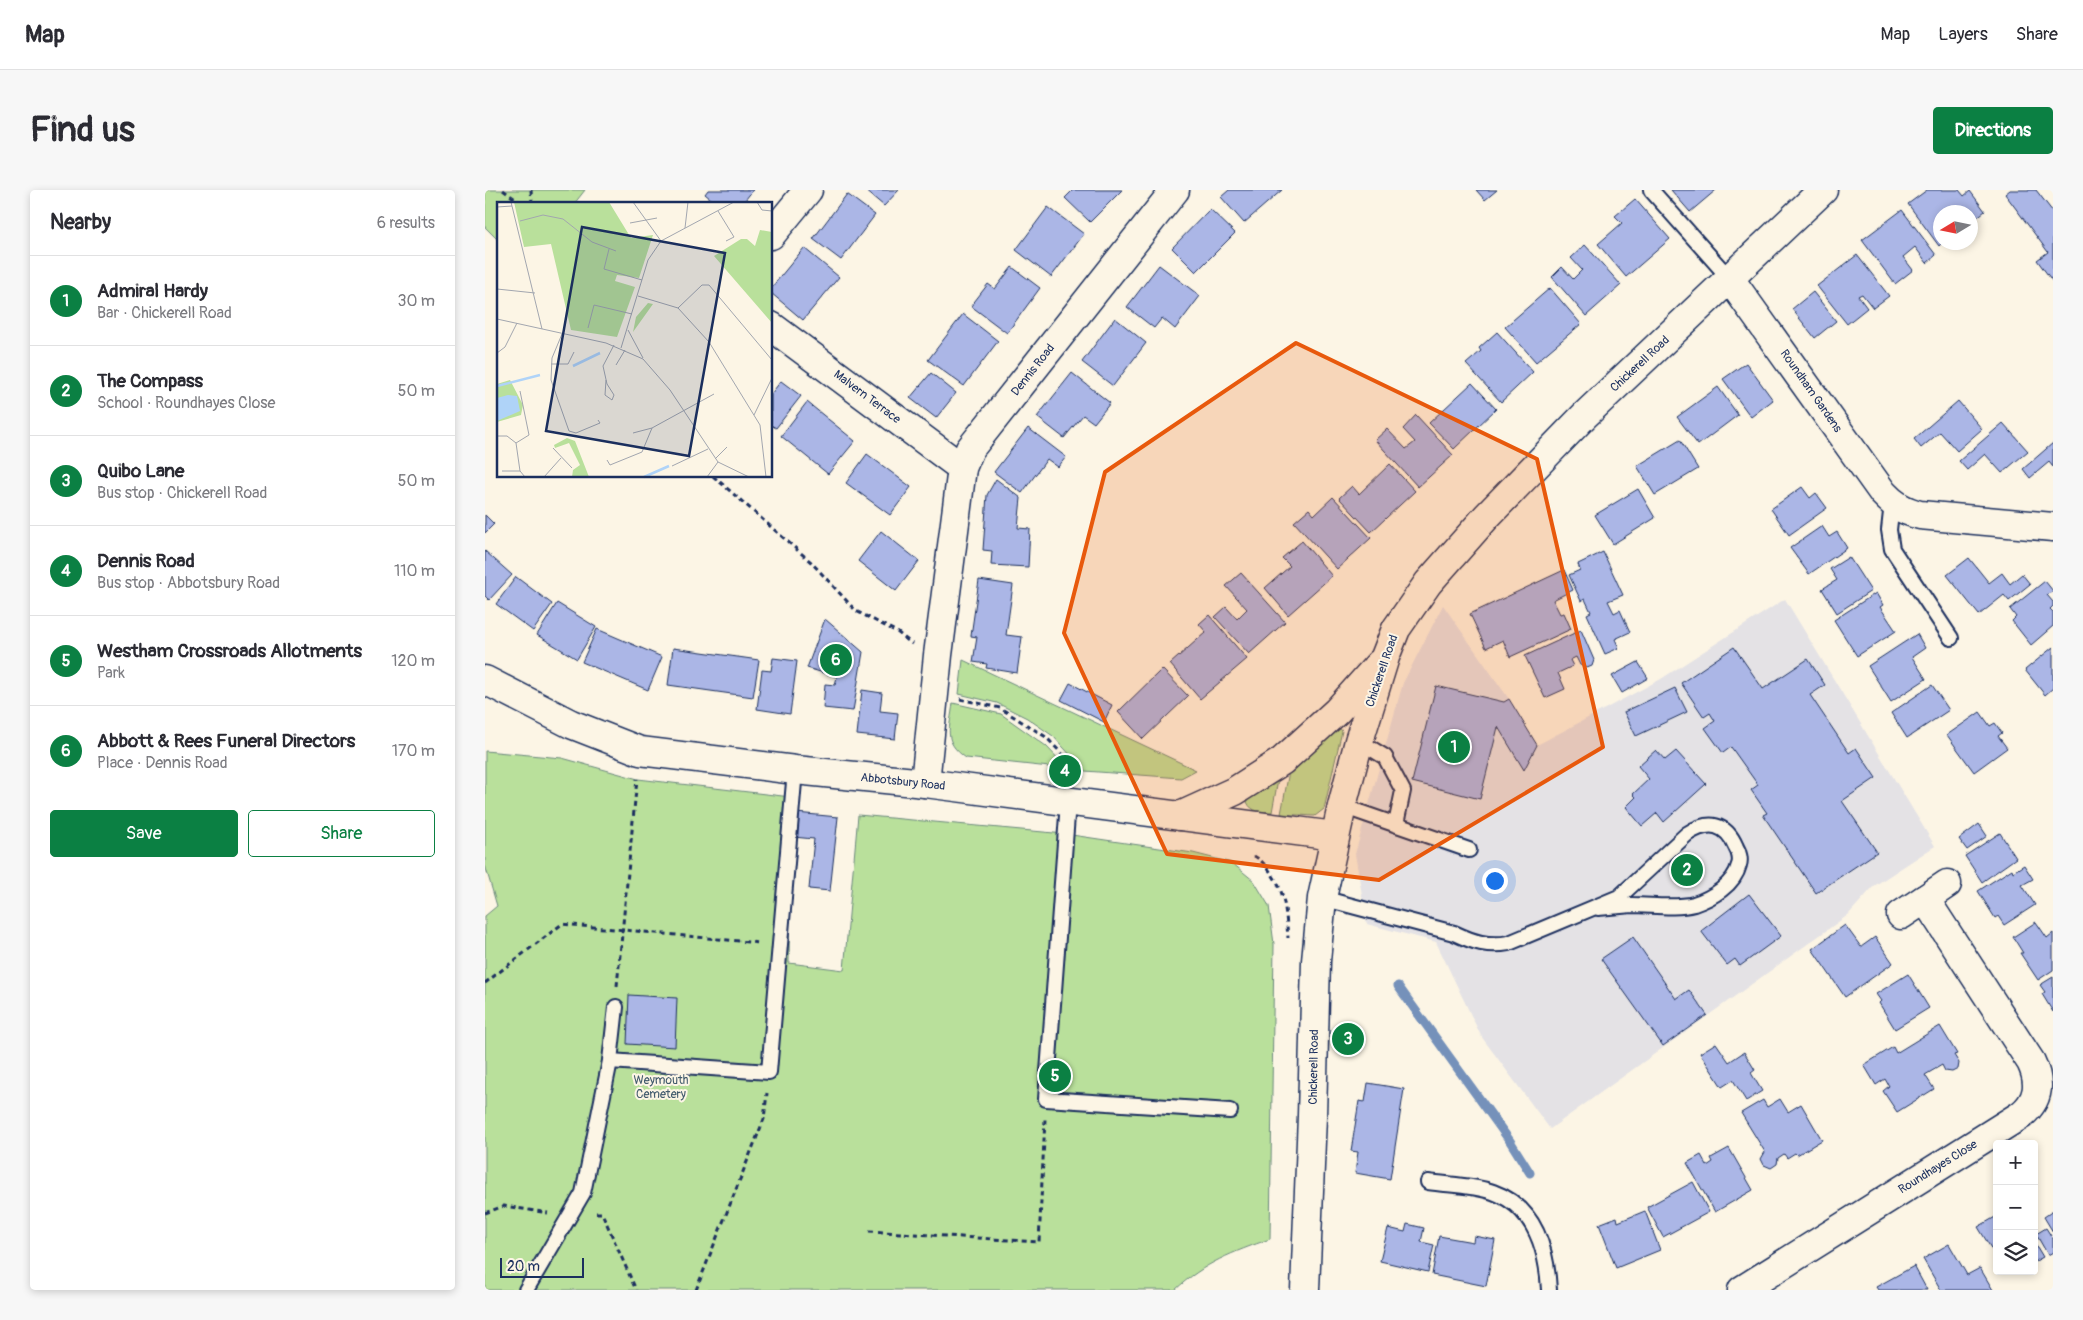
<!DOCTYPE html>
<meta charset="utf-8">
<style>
:root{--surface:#fff;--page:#f7f7f7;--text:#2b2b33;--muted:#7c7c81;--line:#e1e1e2;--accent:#0b8043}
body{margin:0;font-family:Pangolin,sans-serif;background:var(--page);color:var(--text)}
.controls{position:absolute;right:15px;bottom:15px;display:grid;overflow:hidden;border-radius:5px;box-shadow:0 2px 8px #0003}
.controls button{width:45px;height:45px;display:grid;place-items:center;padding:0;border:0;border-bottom:1px solid var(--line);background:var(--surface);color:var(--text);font:25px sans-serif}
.compass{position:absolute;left:1448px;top:15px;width:45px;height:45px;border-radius:50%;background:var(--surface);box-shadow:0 2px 8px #0003;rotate:260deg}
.scale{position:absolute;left:15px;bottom:12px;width:84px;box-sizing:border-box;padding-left:5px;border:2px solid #1b2f5e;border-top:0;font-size:14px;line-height:18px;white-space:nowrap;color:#1b2f5e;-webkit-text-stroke:4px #fcf5e5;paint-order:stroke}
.you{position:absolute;left:1009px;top:690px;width:18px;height:18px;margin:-12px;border:4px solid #fff;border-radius:50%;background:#1a73e8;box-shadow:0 0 0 8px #1a73e833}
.badge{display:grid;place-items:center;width:32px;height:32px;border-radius:50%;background:var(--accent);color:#fff;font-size:16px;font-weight:700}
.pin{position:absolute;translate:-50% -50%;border:2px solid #fff;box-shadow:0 1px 5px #0006}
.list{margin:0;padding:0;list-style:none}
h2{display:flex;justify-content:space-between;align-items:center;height:65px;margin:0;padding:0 20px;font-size:21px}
h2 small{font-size:16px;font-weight:400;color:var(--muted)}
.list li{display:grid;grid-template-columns:32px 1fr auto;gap:15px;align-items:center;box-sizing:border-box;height:90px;padding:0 20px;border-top:1px solid var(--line)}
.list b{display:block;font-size:19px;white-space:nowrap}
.list p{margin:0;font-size:16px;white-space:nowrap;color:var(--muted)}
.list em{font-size:16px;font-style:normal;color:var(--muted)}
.actions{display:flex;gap:10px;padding:15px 20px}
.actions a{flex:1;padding:11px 0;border:1px solid var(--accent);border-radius:5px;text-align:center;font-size:18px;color:var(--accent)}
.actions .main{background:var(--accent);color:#fff}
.icon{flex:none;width:28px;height:28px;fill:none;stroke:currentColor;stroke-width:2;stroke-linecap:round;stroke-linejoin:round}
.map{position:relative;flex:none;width:1568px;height:1100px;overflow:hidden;border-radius:5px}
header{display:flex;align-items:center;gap:30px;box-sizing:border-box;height:70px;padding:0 25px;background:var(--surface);border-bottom:1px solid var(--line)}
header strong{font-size:24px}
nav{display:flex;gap:28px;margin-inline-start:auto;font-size:18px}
.intro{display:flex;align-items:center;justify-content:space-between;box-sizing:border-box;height:120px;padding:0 30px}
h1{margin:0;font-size:35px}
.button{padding:12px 22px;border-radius:5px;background:var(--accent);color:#fff;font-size:18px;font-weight:700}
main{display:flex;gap:30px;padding:0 30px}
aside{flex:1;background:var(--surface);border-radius:5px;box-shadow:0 2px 8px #0003}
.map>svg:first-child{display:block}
</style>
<header>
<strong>Map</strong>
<nav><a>Map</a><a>Layers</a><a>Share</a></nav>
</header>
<div class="intro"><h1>Find us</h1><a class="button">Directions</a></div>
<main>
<aside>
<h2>Nearby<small>6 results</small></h2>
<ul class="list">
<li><span class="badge">1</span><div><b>Admiral Hardy</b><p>Bar · Chickerell Road</p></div><em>30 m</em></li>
<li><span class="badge">2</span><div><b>The Compass</b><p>School · Roundhayes Close</p></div><em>50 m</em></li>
<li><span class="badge">3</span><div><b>Quibo Lane</b><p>Bus stop · Chickerell Road</p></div><em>50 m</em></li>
<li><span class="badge">4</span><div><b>Dennis Road</b><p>Bus stop · Abbotsbury Road</p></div><em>110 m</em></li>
<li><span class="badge">5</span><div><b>Westham Crossroads Allotments</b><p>Park</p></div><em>120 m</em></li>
<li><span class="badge">6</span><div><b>Abbott &amp; Rees Funeral Directors</b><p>Place · Dennis Road</p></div><em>170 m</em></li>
</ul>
<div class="actions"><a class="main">Save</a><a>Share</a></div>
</aside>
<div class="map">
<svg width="1568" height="1100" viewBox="0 0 1568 1100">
<rect width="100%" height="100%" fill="#fcf5e5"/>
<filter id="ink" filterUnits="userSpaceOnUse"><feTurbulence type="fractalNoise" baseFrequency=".02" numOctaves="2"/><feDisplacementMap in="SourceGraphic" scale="10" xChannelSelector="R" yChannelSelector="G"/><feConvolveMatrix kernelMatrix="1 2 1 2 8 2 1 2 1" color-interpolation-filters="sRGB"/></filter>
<g filter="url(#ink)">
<!-- built -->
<path fill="#e4e2e5" d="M1300 409 1450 656 1389 696 1363 725 1065 939 996 846 951 752 882 734 870 664 918 493 958 415 1024 509 1052 555 1176 489Z"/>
<!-- green -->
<g fill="#b9e09b" stroke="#6a887c">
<path d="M0 0H100L89 14H14V51L0 37Z"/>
<path d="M478 470 711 580 696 588 600 581 568 546 542 528 512 513 474 504Z"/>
<path d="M468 513 516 524 561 556 583 579 481 568C457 551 465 539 468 513Z"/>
<path d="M851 534 857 541 839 619 830 626 796 624 805 576Z"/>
<path d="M0 561 77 568 153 589 306 607 304 773 359 780 373 625 580 644 708 663 747 673 769 691 784 716 789 754 785 1049C748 1062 719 1073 690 1100H0V726L12 716 0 675Z"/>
<path d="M794 584 787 622C776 621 767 623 762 612L764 606Z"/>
</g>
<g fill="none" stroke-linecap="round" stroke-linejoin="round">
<!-- stream -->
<path stroke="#7491ba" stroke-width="9" d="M913 796 1025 951 1045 983"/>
</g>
<!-- building -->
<g fill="#abb6e6" stroke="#1b2f5e">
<path d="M223 0H268L257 14H232L220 4Z"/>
<path d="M380 0H414L399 16Z"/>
<path d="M588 0H637L605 32 580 8Z"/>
<path d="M744 0H797L759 33 736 7Z"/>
<path d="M991 0H1012L1000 10Z"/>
<path d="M1186 0H1231L1205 22Z"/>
<path d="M1442 0H1474L1479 6 1485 1 1500 21 1486 32V22H1456V52H1458L1454 56 1423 14Z"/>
<path d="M1525 0H1551L1568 22V92L1552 70 1563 62 1520 4Z"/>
<path d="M362 4 390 25 356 70 328 49Z"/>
<path d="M1150 9 1185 49 1141 87 1113 54 1137 33 1130 26Z"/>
<path d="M563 17 599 44 566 87 531 60Z"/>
<path d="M725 19 750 43 711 82 687 58Z"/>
<path d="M1417 20 1451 65 1442 73 1430 57 1418 67 1428 80 1410 94 1377 50Z"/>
<path d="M1100 55 1136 95 1101 126 1067 87 1077 77 1088 89 1097 80 1086 68Z"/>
<path d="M319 58 354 87 318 130 286 103V98Z"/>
<path d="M1372 65 1404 106 1388 118 1377 104 1373 106 1382 118 1362 134 1332 96Z"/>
<path d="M674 75 715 106 690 139 677 128 669 138 642 117Z"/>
<path d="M527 77 555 98 522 143 486 116 503 94 510 99Z"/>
<path d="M1065 98 1096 134 1051 172 1020 137Z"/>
<path d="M1328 102 1351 131 1330 148 1307 119Z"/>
<path d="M478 124 513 151 479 196 443 170Z"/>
<path d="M630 128 661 153 628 196 597 172Z"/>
<path d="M1012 142 1048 182 1016 212 981 174 996 161 994 158Z"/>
<path d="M1261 173 1288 210 1266 227 1238 189Z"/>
<path d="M446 183 471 203 451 228 425 208Z"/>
<path d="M587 183 625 213 609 233 598 225 579 248 552 227Z"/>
<path d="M296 191 316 206 291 238 286 235V204Z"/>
<path d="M987 193 1011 219 969 259 944 233Z"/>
<path d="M1233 197 1253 225 1213 255 1192 227Z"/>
<path d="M1473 211 1497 239 1472 261 1455 242 1436 258 1429 249Z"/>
<path d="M322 212 370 251 343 284 296 246Z"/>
<path d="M931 225 968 265 933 297 890 250 902 239 921 259 930 252 918 239Z"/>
<path d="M1518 233 1543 261 1517 283 1500 264 1482 280 1474 271Z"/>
<path d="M543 238 581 267 573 277 562 269 537 303 509 282Z"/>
<path d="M1195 250 1213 279 1170 305 1152 276Z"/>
<path d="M1568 253V277L1564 272 1545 288 1538 279Z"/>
<path d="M382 264 426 297 405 325 361 293Z"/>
<path d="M905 274 930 301 886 342 854 308 867 296 874 304Z"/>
<path d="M511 289 536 308 533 338 545 339 543 377 506 375 507 361 498 360 502 305Z"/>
<path d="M1317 297 1325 308 1331 303 1342 318 1304 345 1286 319Z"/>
<path d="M1153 299 1170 328 1128 354 1110 325Z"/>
<path d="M848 307 886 348 852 379 809 332 824 319 829 325Z"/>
<path d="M0 325 9 334 0 343Z"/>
<path d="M1337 336 1344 347 1352 342 1362 358 1324 384 1305 358Z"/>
<path d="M396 341 434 371 411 401 373 371Z"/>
<path d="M817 351 847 386 803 425 780 398 805 376 797 368Z"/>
<path d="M0 361 27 385 4 410 0 406Z"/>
<path d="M1118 362 1138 405 1123 411 1129 423 1135 420 1145 442 1130 449 1134 458 1120 464 1102 424 1106 422 1100 409 1096 411 1084 385 1095 380 1093 374Z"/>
<path d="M1364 367 1386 401 1352 423 1337 399 1352 390 1345 379Z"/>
<path d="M1484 368 1504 393 1517 383 1525 394 1537 384 1545 394 1524 411 1519 405 1494 425 1462 385Z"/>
<path d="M1079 380 1088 400 1068 410 1075 424 1079 423 1086 439 1025 467 1018 450 1001 458 985 424Z"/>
<path d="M756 383 800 432 764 464 730 427 741 417 752 429 762 419 741 396Z"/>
<path d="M31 387 67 414 48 441 11 414Z"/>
<path d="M494 390 528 395 521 445 537 447 532 483 501 478 502 474 488 472 492 447 486 446Z"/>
<path d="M1560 391 1568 401 1562 405 1568 412V416L1565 419 1568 422V436L1546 455 1527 431 1531 427 1525 419Z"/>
<path d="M1391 403 1398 415 1395 417 1411 441 1372 466 1349 430Z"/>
<path d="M72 413 111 437 92 469 52 445Z"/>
<path d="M724 425 762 469 715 509 685 474 721 442 714 434Z"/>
<path d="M340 429 378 462 368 521 338 518 340 494 350 495 352 487 322 478Z"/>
<path d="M112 439 177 467 163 500 97 472Z"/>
<path d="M1096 440 1109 470 1107 476 1102 478 1095 475 1091 467 1085 470 1088 476 1073 483 1080 499 1060 508 1040 466Z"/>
<path d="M1432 444 1440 458 1427 467 1441 489 1406 512 1383 476Z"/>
<path d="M1249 457 1278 499 1323 469 1340 495 1325 505 1364 563 1371 558 1391 588 1357 611 1392 662 1331 703 1278 625 1282 623 1266 600 1273 595 1246 557 1238 563 1220 538 1230 531 1225 523 1219 527 1196 493Z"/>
<path d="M1568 457V498L1560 505 1540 480Z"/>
<path d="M188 458 274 470 268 507 183 495Z"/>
<path d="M288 468 312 471 305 524 272 519 277 480 286 481Z"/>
<path d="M1153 472 1163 488 1137 503 1127 486Z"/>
<path d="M677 479 703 506 658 549 633 522Z"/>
<path d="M585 493 627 515 619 532 576 510Z"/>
<path d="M1447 495 1464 520 1422 548 1406 523Z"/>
<path d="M951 496 1019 512 1024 509 1052 555 1039 580 1013 537 995 609 927 592Z"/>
<path d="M1190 498 1202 522 1151 546 1139 522Z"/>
<path d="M377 500 397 503 395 521 413 523 410 549 372 545Z"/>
<path d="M1495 522 1505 536 1510 533 1517 543 1513 546 1522 558 1489 582 1462 545Z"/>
<path d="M1171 560 1180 570 1191 561 1221 594 1179 632 1172 623 1157 636 1141 617 1151 607 1148 604 1164 589 1153 576Z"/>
<path d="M311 623 353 627 345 701 324 699 329 649 308 647Z"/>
<path d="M1494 634 1502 646 1482 660 1474 649Z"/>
<path d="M1515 643 1531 668 1497 692 1480 666Z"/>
<path d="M1539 675 1548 689 1537 695 1550 715 1519 735 1513 726 1510 728 1493 701 1527 679 1528 682Z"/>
<path d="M1264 704 1296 746 1255 776 1250 769 1242 775 1216 741Z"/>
<path d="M1551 732 1562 748 1568 743V780L1553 790 1535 763H1538L1528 747Z"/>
<path d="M1360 735 1376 757 1390 747 1408 773 1360 807 1327 759Z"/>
<path d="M1148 747 1191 809 1204 800 1222 825 1178 856 1116 769Z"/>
<path d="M1423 784 1444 818 1410 839 1394 813 1396 811 1391 804Z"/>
<path d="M1568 787V822L1557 804 1560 802 1555 795Z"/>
<path d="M144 805 192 808 190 857 142 854Z"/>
<path d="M1455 836 1472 864 1469 865 1474 873 1473 879 1467 882 1460 881 1457 875 1440 885 1449 899 1412 922 1398 901 1404 896 1400 889 1391 895 1379 875 1408 857 1411 863Z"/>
<path d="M1231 853 1244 872 1259 862 1270 880 1266 883 1277 901 1261 911 1248 890 1237 897 1215 863Z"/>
<path d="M883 893 919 899 905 989 870 983 873 962 866 961 874 911 880 912Z"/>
<path d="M1295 909 1303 922 1316 914 1337 950 1312 965 1310 963 1302 968 1299 964 1293 968 1292 974 1286 978 1279 975 1276 969 1280 962 1256 923 1278 910 1282 917Z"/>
<path d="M1244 958 1268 1000 1230 1022 1202 973 1216 965 1222 976 1228 972 1226 968Z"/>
<path d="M1208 992 1224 1022 1178 1047 1162 1017Z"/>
<path d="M1160 1021 1175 1060 1131 1078 1114 1034 1132 1027 1133 1032Z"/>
<path d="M1568 1021V1042L1559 1027Z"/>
<path d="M1512 1026V1068L1493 1037Z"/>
<path d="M922 1034 939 1038 936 1052 949 1055 943 1082 895 1071 903 1038 920 1042Z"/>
<path d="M1561 1038 1568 1049V1062L1563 1065 1551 1044Z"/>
<path d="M954 1046 988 1052 989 1046 1010 1050 1001 1096 947 1085Z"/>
<path d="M1549 1052 1558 1067 1549 1072Z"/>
<path d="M1464 1054 1482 1085 1495 1078 1508 1100H1456L1438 1069Z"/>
<path d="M1429 1076 1442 1100H1393L1391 1097Z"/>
</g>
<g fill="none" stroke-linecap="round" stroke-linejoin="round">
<defs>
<g id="lane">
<path d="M1166 0 1245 89"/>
<path d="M1407 313 1404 340 1407 359 1466 448"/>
<path d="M874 551 900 567 918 601 911 634"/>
<path d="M583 612 561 909 745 921"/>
<path d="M857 616 984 660"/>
<path d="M837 708 969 743C988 752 1003 757 1024 753L1134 707 1202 644C1224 630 1241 633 1251 657 1254 662 1256 670 1254 675 1249 695 1227 708 1209 714 1190 719 1167 715 1147 715 1136 716 1124 717 1113 718"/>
<path d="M125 871 284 882 310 580"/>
<path d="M943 992C964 995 989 995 1008 1002 1050 1017 1062 1060 1064 1100"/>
<path d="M41 1100 98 1003 125 871 131 817"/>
</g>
<g id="street">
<path d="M286 45 323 0"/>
<path d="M1245 89 1398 303C1409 315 1419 321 1435 325L1568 337"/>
<path d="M286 136 477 278"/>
<path d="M440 593 453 465 477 278 485 259 690 0"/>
<path d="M1440 709 1462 694"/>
<path d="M1257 1100 1536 925C1554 910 1556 893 1546 872L1440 709 1416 725"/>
</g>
<g id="secondary">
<path d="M0 490 86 534 155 561 310 580 440 593 850 646"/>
<path d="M695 626 750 601 797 571 852 521 894 474"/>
<path d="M820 1100 827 926 831 771 837 708 857 616 874 551 900 467 911 439 943 393 1002 326 1100 225 1338 0"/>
</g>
</defs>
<!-- lane casing -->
<use href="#lane" stroke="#1b2f5e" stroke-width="18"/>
<!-- street casing -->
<use href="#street" stroke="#1b2f5e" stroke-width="31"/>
<!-- secondary casing -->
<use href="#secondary" stroke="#1b2f5e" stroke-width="31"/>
<!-- path -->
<g stroke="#1b2f5e" stroke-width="3" stroke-dasharray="5 4" stroke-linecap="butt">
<path d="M18 0 37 14"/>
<path d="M46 0 47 14"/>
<path d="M228 286 326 372 371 421 412 442 427 454"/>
<path d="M475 509 515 518 561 547 596 584"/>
<path d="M769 666C781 672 795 694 798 708 801 721 802 735 803 748"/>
<path d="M0 793 77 734 274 753"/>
<path d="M132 796 152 589"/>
<path d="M0 1023 19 1016 63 1023"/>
<path d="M111 1023H117L151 1100"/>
<path d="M384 1041 554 1052 560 929"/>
<path d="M211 1100 279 929 282 903"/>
</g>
<!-- lane -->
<use href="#lane" stroke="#fcf5e5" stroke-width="14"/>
<!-- street -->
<use href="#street" stroke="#fcf5e5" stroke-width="28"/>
<!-- secondary -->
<use href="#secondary" stroke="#fcf5e5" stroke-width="28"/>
</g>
</g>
<!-- marked area -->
<path fill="#e8590c" fill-opacity="0.2" stroke="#e8590c" stroke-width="4" stroke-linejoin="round" d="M811 153 1052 269 1118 557 894 690 682 664 579 443 620 282Z"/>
<g text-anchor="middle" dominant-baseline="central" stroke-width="4" stroke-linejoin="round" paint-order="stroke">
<!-- street labels -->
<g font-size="12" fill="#1b2f5e" stroke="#fcf5e5">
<text transform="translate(1155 174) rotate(-43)">Chickerell Road</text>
<text transform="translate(548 180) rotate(-52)">Dennis Road</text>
<text transform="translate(1326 201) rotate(55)">Roundham Gardens</text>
<text transform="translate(382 207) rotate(37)">Malvern Terrace</text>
<text transform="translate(897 481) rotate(-71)">Chickerell Road</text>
<text transform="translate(418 592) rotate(6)">Abbotsbury Road</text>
<text transform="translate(829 877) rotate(-89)">Chickerell Road</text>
<text transform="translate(1453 977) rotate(-32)">Roundhayes Close</text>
</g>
<!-- park labels -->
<g font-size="12" fill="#425b6d" stroke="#fcf5e5">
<text x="176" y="890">Weymouth<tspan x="176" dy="14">Cemetery</tspan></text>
</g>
</g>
<!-- overview -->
<g transform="translate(12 12)">
<rect width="275" height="275" fill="#fcf5e5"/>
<path d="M17 0H112L134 36 156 33 142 76 120 73 118 79 138 85 120 135 74 128 54 42 27 45ZM263 28 275 30V121L217 54 244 37H250L258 44ZM151 101 156 102 136 130 139 115ZM13 178 26 203 24 213 0 220V182ZM70 236 78 239 92 275H75L76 268 83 263 72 241 58 246 57 243Z" fill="#b9e09b"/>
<path d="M11 193 20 194 23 209 0 219V196Z" fill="#afd3f8"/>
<path fill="none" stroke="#afd3f8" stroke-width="2.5" d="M76 164 103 151M0 184 43 173M147 275 172 264"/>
<path fill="none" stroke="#a2a6af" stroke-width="1" d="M14 0 45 127M136 0 164 39M260 0 265 8 275 9M0 5 15 4M221 9 237 35 229 39M23 19 46 13 66 17 95 40 119 49M133 21 160 16M188 26 191 0M112 47 107 67 145 78M0 87 38 91M141 94 181 106 212 140 263 223 269 275M181 106 205 83H212L275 158M0 117 109 141 146 157 173 188 221 260 252 275M91 126 97 103 135 112M131 128 146 156M65 132 55 156 54 178 72 229 79 231 103 221 101 218M124 146 151 58 164 39 237 0M0 151 8 145 20 121M54 162H71L77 150M119 163 128 148M109 178 108 193 115 198 117 193 110 182 106 164 117 143M257 213 275 176M136 231 155 226M0 234H10L19 241 32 233 23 189M19 241 23 269 28 275M56 246 75 266M218 257 230 245M110 258 113 263 145 250 155 226 217 192M175 264 211 247M5 269H23M47 275 64 256M210 275 221 260"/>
<path fill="#1b2f5e" fill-opacity="0.15" stroke="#1b2f5e" stroke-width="2.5" d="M85 25 228 51 192 254 49 229Z"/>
<rect width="275" height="275" fill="none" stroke="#1b2f5e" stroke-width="2.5"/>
</g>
</svg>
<div class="controls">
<button>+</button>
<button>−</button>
<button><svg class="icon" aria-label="layers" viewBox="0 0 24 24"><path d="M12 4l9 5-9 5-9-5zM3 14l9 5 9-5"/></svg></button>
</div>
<svg class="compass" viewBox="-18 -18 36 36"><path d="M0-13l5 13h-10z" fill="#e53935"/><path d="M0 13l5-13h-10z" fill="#7c7c81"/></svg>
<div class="scale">20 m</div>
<div class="you"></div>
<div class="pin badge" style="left:969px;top:557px">1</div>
<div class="pin badge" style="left:1202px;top:680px">2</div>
<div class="pin badge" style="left:863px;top:849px">3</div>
<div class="pin badge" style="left:580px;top:581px">4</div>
<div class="pin badge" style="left:570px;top:886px">5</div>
<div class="pin badge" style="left:351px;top:470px">6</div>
</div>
</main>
